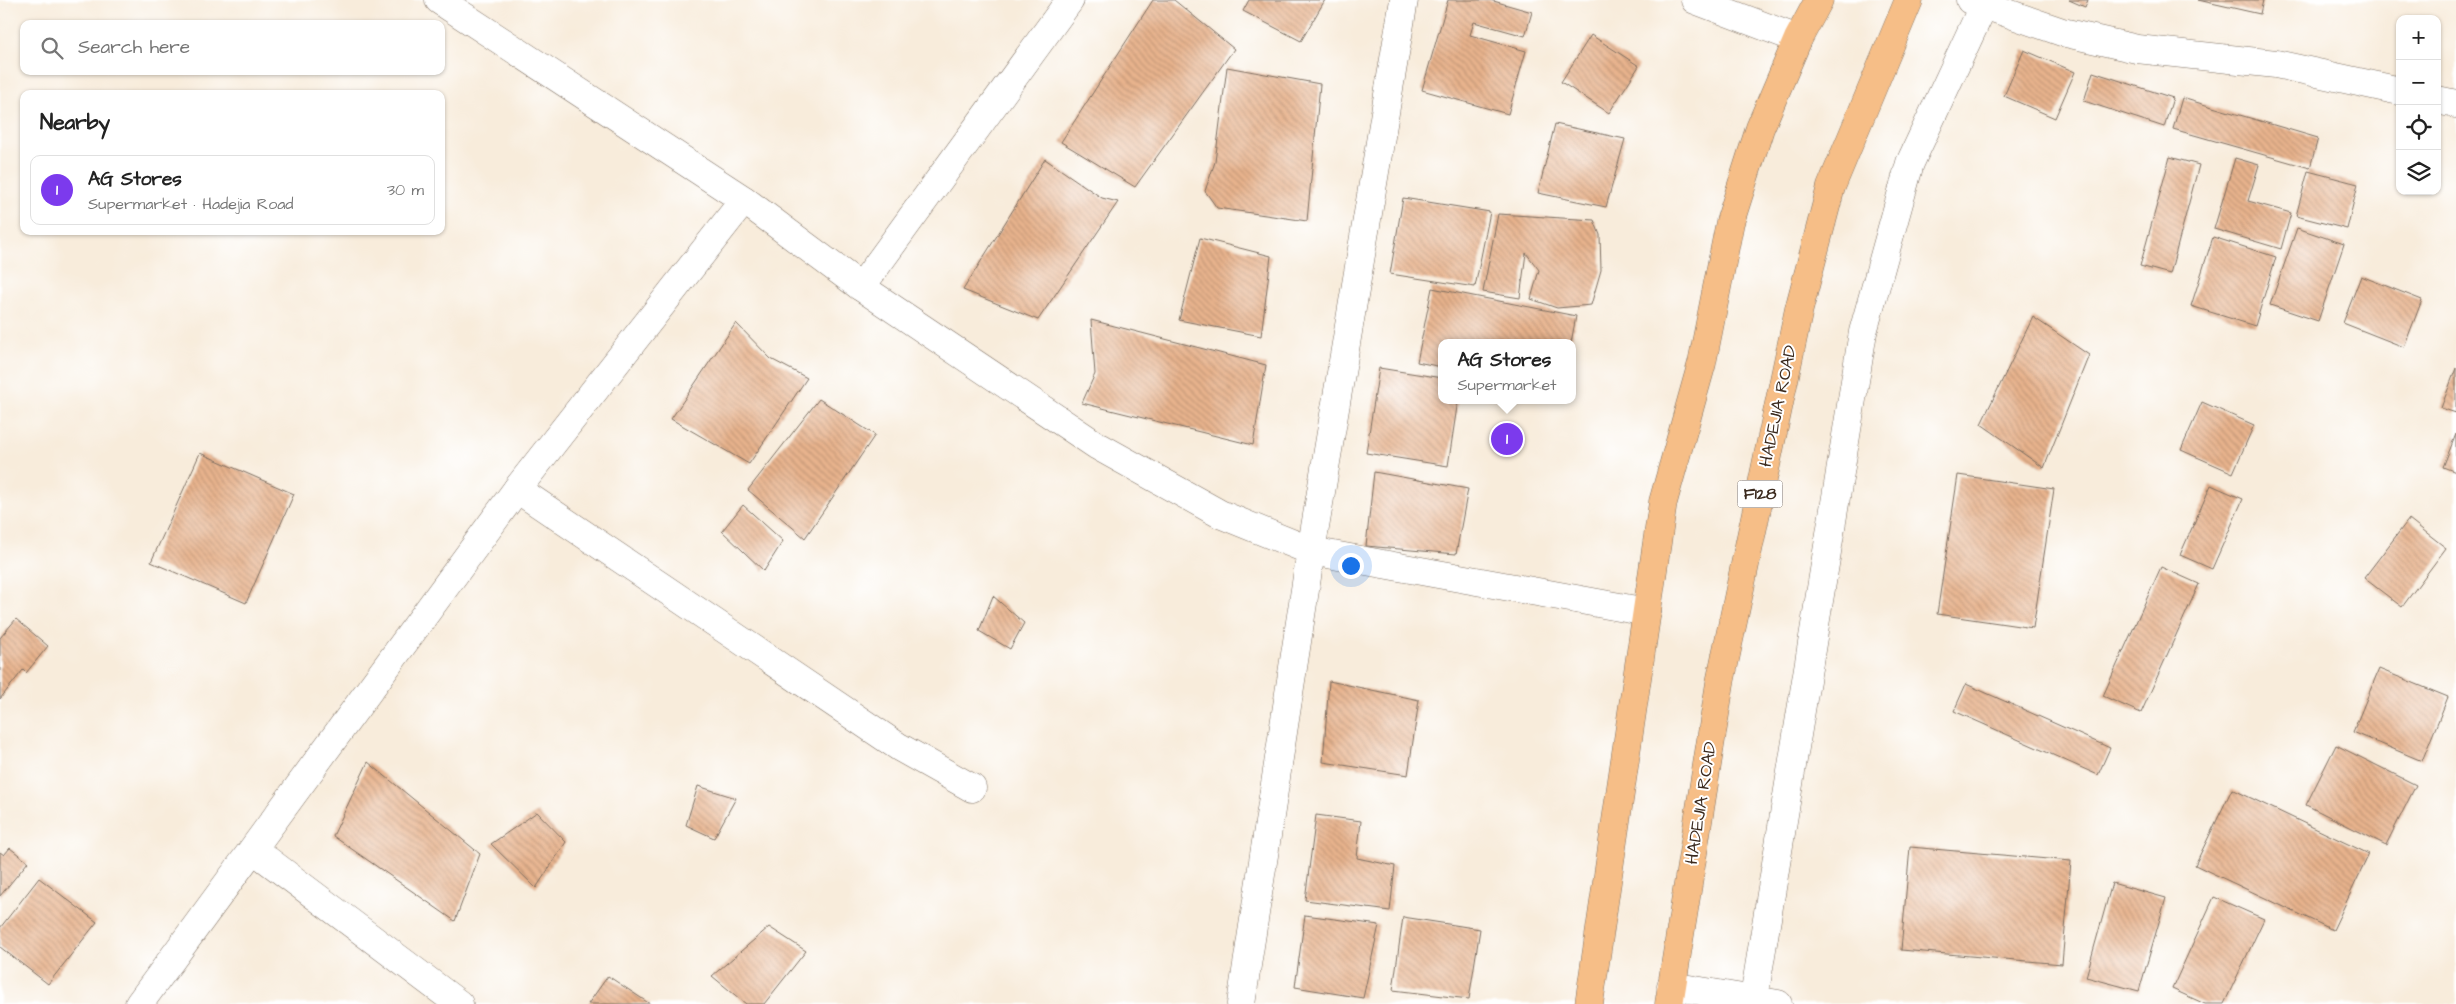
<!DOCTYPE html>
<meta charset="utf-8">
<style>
:root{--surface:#fff;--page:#f2f2f2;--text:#222;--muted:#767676;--line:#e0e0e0;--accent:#7c3aed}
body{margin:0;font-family:"Architects Daughter",sans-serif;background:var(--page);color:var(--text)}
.controls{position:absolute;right:15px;top:15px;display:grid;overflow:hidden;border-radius:10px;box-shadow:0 1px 4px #0004}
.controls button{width:45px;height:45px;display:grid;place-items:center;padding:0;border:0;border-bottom:1px solid var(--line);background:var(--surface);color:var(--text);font:25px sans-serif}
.you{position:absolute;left:1350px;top:565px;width:18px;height:18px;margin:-12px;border:4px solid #fff;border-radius:50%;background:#1a73e8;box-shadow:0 0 0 8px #1a73e833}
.badge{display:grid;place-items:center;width:32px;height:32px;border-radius:50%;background:var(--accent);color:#fff;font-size:16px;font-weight:700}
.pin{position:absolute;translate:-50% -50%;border:2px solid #fff;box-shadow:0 1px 5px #0006}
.popup{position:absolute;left:1438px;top:339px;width:138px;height:65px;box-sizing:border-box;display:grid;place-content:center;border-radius:10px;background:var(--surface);filter:drop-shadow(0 1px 4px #0005);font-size:16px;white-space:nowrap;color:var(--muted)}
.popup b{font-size:19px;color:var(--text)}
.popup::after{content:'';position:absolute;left:50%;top:100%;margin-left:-10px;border:10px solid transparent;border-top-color:var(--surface)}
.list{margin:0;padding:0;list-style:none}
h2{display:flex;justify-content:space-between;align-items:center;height:65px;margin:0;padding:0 20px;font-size:21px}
h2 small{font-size:16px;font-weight:400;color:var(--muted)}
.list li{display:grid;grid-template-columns:32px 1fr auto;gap:15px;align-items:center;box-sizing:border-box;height:70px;margin:0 10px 10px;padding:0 10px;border:1px solid var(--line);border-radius:10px}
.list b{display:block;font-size:19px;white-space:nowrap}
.list p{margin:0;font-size:16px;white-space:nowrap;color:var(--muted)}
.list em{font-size:16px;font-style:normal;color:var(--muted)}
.icon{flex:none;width:28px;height:28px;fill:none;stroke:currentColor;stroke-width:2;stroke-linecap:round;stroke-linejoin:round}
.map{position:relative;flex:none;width:2456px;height:1004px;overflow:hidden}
.search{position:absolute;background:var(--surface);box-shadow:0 1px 4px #0004;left:20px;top:20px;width:425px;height:55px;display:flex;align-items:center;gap:12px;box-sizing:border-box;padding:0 18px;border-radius:10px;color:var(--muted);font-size:19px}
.panel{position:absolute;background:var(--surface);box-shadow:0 1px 4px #0004;left:20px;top:90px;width:425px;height:145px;border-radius:10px}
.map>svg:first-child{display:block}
</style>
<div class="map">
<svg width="2456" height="1004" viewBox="0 0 2456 1004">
<defs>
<pattern id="building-back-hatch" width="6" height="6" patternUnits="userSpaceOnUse" patternTransform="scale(1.25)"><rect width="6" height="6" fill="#e8b38d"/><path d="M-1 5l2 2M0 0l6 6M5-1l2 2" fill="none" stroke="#bd9273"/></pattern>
</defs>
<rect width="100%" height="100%" fill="#fff"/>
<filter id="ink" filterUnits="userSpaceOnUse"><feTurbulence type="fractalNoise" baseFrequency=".02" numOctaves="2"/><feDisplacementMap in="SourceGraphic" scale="10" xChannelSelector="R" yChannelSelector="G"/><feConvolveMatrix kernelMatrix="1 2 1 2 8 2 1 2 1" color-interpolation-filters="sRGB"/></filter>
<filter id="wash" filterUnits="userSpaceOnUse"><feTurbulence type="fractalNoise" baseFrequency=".0096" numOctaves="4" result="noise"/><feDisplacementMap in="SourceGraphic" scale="20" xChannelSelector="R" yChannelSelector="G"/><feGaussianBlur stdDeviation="1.12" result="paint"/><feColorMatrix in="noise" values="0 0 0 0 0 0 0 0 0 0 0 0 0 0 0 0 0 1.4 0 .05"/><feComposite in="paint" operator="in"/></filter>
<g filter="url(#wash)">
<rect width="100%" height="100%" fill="#f8ecdb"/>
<g id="blocks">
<!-- building -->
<g fill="url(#building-back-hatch)">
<path d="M1153 0H1174L1234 49 1135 187 1061 142Z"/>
<path d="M1249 0H1325L1301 41 1243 11Z"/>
<path d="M1448 0H1490L1532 12 1525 36 1474 22 1470 35 1526 51 1508 114 1422 90Z"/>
<path d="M2069 0H2088L2085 7Z"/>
<path d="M2198 0H2263L2260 14Z"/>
<path d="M1591 35 1639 66 1609 113 1561 82Z"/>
<path d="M2024 50 2075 72 2055 118 2004 96Z"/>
<path d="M1227 67 1320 84 1307 221 1217 208 1205 191 1215 162Z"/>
<path d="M2093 72 2173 98 2164 127 2084 101Z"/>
<path d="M2182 98 2318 138 2310 168 2173 129Z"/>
<path d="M1555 124 1625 139 1606 207 1538 193Z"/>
<path d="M2170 157 2199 165 2170 274 2140 266Z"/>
<path d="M2235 158 2259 165 2248 201 2291 213 2281 249 2214 229Z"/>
<path d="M1045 159 1102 198 1118 202 1038 320 963 290Z"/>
<path d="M2308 171 2358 184 2347 229 2296 216Z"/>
<path d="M1403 198 1490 212 1475 287 1390 274Z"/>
<path d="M1498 214 1594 220 1600 235 1601 270 1591 305 1557 308 1531 299 1539 270 1526 253 1520 298 1483 292Z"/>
<path d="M2297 228 2344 244 2318 321 2270 305Z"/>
<path d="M2213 237 2276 257 2255 326 2191 306Z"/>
<path d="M1200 238 1271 256 1261 336 1179 320Z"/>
<path d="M2361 276 2422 300 2404 347 2343 323Z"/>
<path d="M1432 288 1576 316 1571 343H1442V367L1417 362Z"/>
<path d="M2033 317 2089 355 2044 468 1981 424Z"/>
<path d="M1091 320 1266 365 1253 445 1082 403 1095 374Z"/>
<path d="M736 323 771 359 807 378 749 464 671 419Z"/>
<path d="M1379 368 1442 378V400H1458L1448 466 1366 453Z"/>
<path d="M2456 368V413L2441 408Z"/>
<path d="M819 399 875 435 805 538 748 490Z"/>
<path d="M2202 402 2254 425 2233 473 2181 450Z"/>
<path d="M2456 434V472L2443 467Z"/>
<path d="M200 453 294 494 246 603 151 562Z"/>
<path d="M1374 472 1468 489 1456 554 1366 546Z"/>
<path d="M1958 475 2054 489 2033 628 1937 614Z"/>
<path d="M2211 485 2243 499 2212 569 2180 555Z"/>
<path d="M743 505 783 541 764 571 722 531Z"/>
<path d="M2409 519 2446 548 2402 607 2364 578Z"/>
<path d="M2161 567 2199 584 2141 713 2103 696Z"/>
<path d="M993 596 1024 623 1010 649 979 631Z"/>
<path d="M16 619 48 646 26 673 23 670 0 699V638Z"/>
<path d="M2379 669 2448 697 2422 761 2353 732Z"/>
<path d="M1329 681 1419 700 1408 775 1323 762Z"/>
<path d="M1966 684 2110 748 2098 775 1954 711Z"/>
<path d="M2336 745 2416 785 2386 845 2306 805Z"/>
<path d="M368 762 480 854 455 921 333 836Z"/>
<path d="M698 786 736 798 714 838 686 825Z"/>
<path d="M2232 789 2369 854 2333 930 2195 865Z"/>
<path d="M537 812 566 842 536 888 491 844Z"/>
<path d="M1316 815 1361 821 1357 858 1395 866 1390 911 1305 900Z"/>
<path d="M1910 847 2071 861 2062 964 1901 950Z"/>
<path d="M10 848 28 862 0 896V852L4 855Z"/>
<path d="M39 878 97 922 48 984 0 947V928Z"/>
<path d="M2112 883 2166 898 2139 991 2086 977Z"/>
<path d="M2214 897 2264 919 2224 1004H2205L2172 989Z"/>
<path d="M1305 915 1379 925 1363 998 1295 987Z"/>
<path d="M1403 917 1480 929 1469 999 1393 990Z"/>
<path d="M769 927 806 951 764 1004H746L712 976Z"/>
<path d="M608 976 650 1004H588Z"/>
</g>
</g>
</g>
<g filter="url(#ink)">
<use href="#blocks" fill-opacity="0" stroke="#7d6e60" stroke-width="1"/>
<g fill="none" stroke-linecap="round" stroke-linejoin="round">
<defs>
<g id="street">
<path d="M439 0 744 200 861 287 1096 445 1220 514 1311 551 1647 612"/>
<path d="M1695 0 1798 39"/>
<path d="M1970 0 2062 32 2137 49 2276 64 2400 91"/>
<path d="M2437 100 2456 104"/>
<path d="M861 287 1070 0"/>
<path d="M517 489 899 747 972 788"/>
<path d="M254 850 459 1004"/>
<path d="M1671 986 1778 1004"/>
<path d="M139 1004 517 489 744 200"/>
<path d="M1241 1004 1311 551 1404 0"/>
<path d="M1753 1004 1863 332 1910 163 1986 0"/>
</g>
<g id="primary">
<path d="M1589 1004 1663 502 1702 363 1730 222 1760 128 1798 39 1819 0"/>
<path d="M1669 1004 1720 683 1799 309 1831 187 1909 0"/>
</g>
</defs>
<!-- street casing -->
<use href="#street" stroke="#7d6e60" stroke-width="29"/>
<!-- primary casing -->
<use href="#primary" stroke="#7d6e60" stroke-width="29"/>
<!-- street -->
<use href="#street" stroke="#fff" stroke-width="28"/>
<!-- primary -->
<use href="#primary" stroke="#f6be87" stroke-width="28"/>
</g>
</g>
<g text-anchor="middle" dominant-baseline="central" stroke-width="4" stroke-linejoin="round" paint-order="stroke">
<!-- shield labels -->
<rect fill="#fff" stroke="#766a62" stroke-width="1" x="1737.5" y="480.5" width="45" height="27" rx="4"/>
<g font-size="16" font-weight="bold" fill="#3b2a1e">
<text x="1760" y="494">F128</text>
</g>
<!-- street labels -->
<g font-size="18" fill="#3b2a1e" stroke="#fff">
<text transform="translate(1778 406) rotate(-78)">HADEJIA ROAD</text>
<text transform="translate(1701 803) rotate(-81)">HADEJIA ROAD</text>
</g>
</g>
</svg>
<div class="controls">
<button>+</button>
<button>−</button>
<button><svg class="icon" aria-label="locate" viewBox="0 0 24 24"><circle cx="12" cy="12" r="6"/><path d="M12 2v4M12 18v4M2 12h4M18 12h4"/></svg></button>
<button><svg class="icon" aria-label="layers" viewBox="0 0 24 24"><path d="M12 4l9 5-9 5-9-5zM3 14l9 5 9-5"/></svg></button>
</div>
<div class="you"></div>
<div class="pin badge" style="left:1507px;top:439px">1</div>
<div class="popup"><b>AG Stores</b>Supermarket</div>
<div class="search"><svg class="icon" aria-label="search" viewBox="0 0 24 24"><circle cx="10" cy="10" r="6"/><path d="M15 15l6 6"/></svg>Search here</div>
<section class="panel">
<h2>Nearby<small></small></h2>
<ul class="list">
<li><span class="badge">1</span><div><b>AG Stores</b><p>Supermarket · Hadejia Road</p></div><em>30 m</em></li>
</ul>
</section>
</div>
